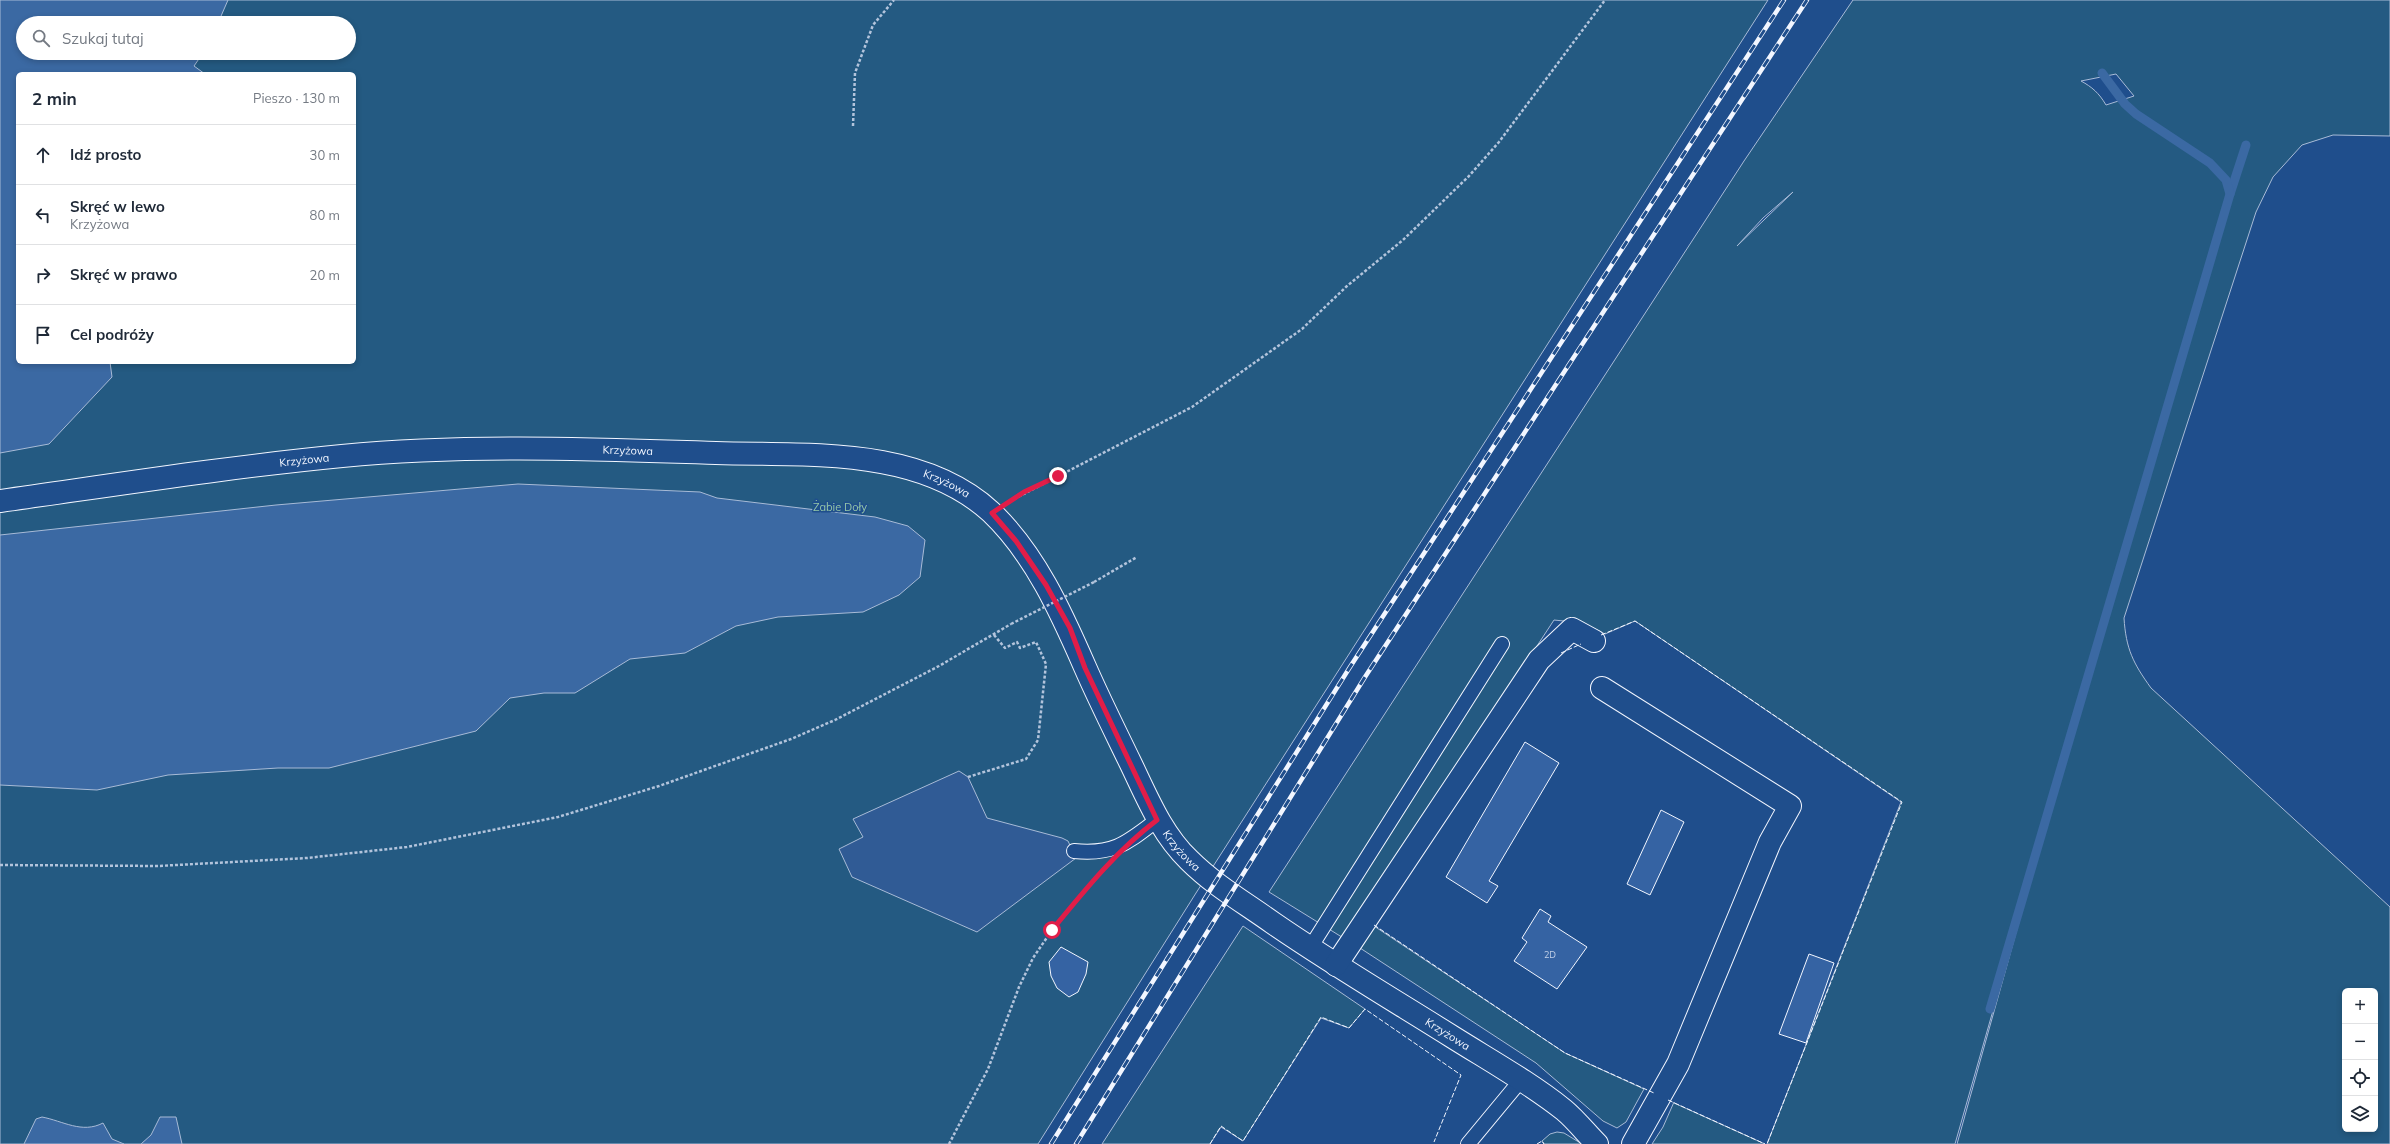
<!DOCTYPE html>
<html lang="pl">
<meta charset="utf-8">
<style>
:root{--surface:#fff;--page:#f6f6f7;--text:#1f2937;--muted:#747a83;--line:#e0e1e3}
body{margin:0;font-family:Mulish,sans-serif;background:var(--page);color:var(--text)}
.controls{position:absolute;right:12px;bottom:12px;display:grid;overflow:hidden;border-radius:6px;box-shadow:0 2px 6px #0003}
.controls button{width:36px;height:36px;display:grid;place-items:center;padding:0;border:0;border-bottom:1px solid var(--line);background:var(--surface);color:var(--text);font:20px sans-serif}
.stop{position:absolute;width:12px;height:12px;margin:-9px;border:3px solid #e11d48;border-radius:50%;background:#fff}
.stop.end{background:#e11d48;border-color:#fff;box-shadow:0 1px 4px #0008}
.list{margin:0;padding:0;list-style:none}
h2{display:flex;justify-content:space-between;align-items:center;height:52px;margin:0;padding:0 16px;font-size:17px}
h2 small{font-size:13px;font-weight:400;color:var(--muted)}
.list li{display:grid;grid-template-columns:26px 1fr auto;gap:12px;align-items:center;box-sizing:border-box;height:60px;padding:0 16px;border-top:1px solid var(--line)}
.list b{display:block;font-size:15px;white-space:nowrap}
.list p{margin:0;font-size:13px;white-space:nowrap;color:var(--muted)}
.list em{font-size:13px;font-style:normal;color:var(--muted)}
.icon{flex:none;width:22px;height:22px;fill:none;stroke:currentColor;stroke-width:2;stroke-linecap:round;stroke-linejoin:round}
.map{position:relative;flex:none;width:2390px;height:1144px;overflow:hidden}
.search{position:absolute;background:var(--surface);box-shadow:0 2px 6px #0003;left:16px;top:16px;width:340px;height:44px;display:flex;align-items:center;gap:10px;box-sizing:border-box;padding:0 14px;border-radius:22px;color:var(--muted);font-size:15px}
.panel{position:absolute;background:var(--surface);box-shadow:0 2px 6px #0003;left:16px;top:72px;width:340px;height:292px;border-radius:6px}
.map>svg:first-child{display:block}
</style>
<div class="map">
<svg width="2390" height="1144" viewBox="0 0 2390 1144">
<rect width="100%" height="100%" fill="#1f4e8c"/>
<!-- green -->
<g fill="#245a82" stroke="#a8bbd7" fill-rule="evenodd">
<path d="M0 0H1768L1196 893 1038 1144H0ZM23 23H349V53H23ZM18 74H354V362H18Z"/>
<path d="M1853 0H2390V136L2333 135 2302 145 2273 177 2256 212 2124 618C2126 649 2133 663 2151 688L2390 907V1144H1957L2062 768 1955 1144H1767L1901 802 1635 621 1605 634 1583 623 1554 620 1345 939 1269 892 1744 161ZM2116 74 2134 96 2106 105C2099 93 2092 87 2081 81ZM1793 192 1737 246 1763 218ZM2345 991H2375V1129H2345Z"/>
<path d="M1243 926 1365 1009 1349 1028 1321 1018 1243 1141 1221 1127 1210 1144H1102Z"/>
<path d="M1374 926 1565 1053 1644 1089 1626 1122 1617 1128 1603 1121 1536 1063 1360 948Z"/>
<path d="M1674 1102V1103L1765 1144H1652L1663 1127Z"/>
<path d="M1557 1132 1564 1133 1582 1144H1544L1542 1141 1550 1134Z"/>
</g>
<!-- parking -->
<path fill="#305b95" stroke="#a8bbd7" d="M959 771 968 777 987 818 1062 838 1068 841 1076 858 977 932 852 877 839 849 863 837 853 819Z"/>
<!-- water -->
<g fill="#3b69a3" stroke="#a8bbd7">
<path d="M0 0H228L218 23H23V53H203L194 66 205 74H18V362H110L112 377 49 444 0 453Z"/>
<path d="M518 484 700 492 717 498 875 517 908 526 925 540 920 577 899 595 863 612 778 617 736 626 685 653 630 659 575 693H544L510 698 476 731 329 768H278L168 775 97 790 0 785V535L276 505Z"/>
<path d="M42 1117C63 1121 82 1134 103 1123L112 1139 124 1144H24L36 1119Z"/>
<path d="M160 1117H176L182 1144H141L151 1135Z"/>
</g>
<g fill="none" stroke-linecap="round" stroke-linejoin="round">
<!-- stream -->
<g stroke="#3b69a3" stroke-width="9">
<path d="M2230 194 2246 145"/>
<path d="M1990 1009 2230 194 2226 180 2210 163 2136 114 2125 104 2102 73"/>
</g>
</g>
<!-- building -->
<g fill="#3563a3" stroke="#f2f6ff">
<path d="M1525 742 1559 763 1489 881 1498 886 1487 903 1446 877Z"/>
<path d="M1661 810 1684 822 1650 895 1627 884Z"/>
<path d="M1540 909 1551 916 1548 922 1587 947 1557 989 1514 961 1527 942 1522 938Z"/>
<path d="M1061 947 1088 962 1086 974 1078 992 1069 997 1057 988 1051 976 1049 962Z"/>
<path d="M1809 954 1834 963 1806 1043 1779 1034Z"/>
</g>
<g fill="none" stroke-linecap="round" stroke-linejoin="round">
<defs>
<g id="lane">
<path d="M1074 851C1114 855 1127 843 1157 820"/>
<path d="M1310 948 1502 644"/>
<path d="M1468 1144 1521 1080"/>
</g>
<g id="street">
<path id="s1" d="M0 501C114 485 228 467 342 456 467 444 592 449 716 453 808 456 919 446 991 512 1035 554 1061 612 1085 667 1099 699 1115 731 1130 762 1147 797 1161 833 1189 860 1214 885 1245 903 1273 923 1331 963 1392 999 1451 1036 1489 1060 1529 1082 1564 1110 1576 1120 1586 1133 1597 1144"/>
<path d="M1602 688 1790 806 1770 842 1678 1064 1633 1144"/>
<path d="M1336 965 1539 660 1572 629 1594 641"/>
</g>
</defs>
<!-- lane casing -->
<use href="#lane" stroke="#f2f6ff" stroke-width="16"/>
<!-- street casing -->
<use href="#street" stroke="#f2f6ff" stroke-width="24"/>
<!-- path -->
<g stroke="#b3c4dc" stroke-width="2.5" stroke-dasharray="3 2" stroke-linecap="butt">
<path d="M853 126 855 73 873 25 894 0"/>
<path d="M1014 499 1192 407 1302 329 1347 286 1403 240 1469 176 1499 142 1605 0"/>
<path d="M1094 582 1137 557"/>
<path d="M968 777 1026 759 1038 740 1046 664 1036 642 1020 648 1017 642 1005 648 994 635"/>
<path d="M0 865 158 866 307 858 407 847 558 817 659 786 791 739 835 720 939 666 1011 624"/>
<path d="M949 1144 988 1069 1019 987 1033 958 1052 930 1098 875"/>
</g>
<!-- lane -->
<use href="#lane" stroke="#1f4e8c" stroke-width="14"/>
<!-- street -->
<use href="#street" stroke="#1f4e8c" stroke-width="22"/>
<defs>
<g id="rail">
<path d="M1051 1144 1350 667 1784 0"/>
<path d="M1076 1144 1365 677 1807 0"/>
</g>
</defs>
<!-- rail casing -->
<use href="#rail" stroke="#f2f6ff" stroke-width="4.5"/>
<!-- rail -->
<use href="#rail" stroke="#1f4e8c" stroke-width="3" stroke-dasharray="9" stroke-linecap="butt"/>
<!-- path-bridge -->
<path stroke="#b3c4dc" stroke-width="2.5" stroke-dasharray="3 2" stroke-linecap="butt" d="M1011 624 1094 582"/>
<!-- fence -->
<g stroke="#f2f6ff" stroke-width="1" stroke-dasharray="5 2" stroke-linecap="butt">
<path d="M1601 635 1635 621 1902 802 1767 1144"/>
<path d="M1561 653 1581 644"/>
<path d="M1374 925 1565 1053 1654 1093"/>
<path d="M1668 1100 1765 1144"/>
<path d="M1210 1144 1221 1126 1243 1141 1321 1017 1349 1028 1365 1009 1461 1075 1434 1142"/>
<path d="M1537 1144 1542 1141 1544 1144"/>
</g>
</g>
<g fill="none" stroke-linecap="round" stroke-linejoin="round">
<!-- route -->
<path stroke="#e11d48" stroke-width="5" d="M1052 930C1084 891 1116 851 1157 820L1085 668 1070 628 1046 585 1016 541 992 513 1024 492 1058 476"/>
</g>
<g text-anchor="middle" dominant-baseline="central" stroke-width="3" stroke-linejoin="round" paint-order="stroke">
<!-- number labels -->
<g font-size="9" fill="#c3d1e8">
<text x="1550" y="954">2D</text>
</g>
<!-- street labels -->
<g font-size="11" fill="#f2f6ff" stroke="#1f4e8c">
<text stroke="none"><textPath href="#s1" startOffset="631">Krzyżowa</textPath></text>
<text stroke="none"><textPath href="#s1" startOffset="307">Krzyżowa</textPath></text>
<text stroke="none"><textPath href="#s1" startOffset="954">Krzyżowa</textPath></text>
<text stroke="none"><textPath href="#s1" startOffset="1398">Krzyżowa</textPath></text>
<text stroke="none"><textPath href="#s1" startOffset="1722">Krzyżowa</textPath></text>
</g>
<!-- park labels -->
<g font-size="11" fill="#97c8a6" stroke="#1f4e8c">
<text x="840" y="507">Żabie Doły</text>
</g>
</g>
</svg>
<div class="controls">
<button>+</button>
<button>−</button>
<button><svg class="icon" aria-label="locate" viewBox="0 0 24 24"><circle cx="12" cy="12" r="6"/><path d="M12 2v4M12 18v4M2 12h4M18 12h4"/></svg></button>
<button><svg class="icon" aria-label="layers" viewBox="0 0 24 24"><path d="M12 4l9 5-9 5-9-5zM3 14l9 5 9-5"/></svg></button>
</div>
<div class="stop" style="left:1052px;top:930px"></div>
<div class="stop end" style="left:1058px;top:476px"></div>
<div class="search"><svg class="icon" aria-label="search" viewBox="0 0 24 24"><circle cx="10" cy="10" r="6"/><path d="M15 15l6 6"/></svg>Szukaj tutaj</div>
<section class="panel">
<h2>2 min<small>Pieszo · 130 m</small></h2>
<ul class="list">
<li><svg class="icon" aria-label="ahead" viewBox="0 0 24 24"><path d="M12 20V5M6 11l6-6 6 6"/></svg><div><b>Idź prosto</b></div><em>30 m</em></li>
<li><svg class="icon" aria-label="left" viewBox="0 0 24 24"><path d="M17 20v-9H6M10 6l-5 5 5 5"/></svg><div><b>Skręć w lewo</b><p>Krzyżowa</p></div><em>80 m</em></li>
<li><svg class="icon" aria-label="right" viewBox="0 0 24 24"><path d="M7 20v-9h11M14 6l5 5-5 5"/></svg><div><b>Skręć w prawo</b></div><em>20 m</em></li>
<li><svg class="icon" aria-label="arrive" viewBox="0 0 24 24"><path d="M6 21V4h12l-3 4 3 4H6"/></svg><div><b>Cel podróży</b></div></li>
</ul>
</section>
</div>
